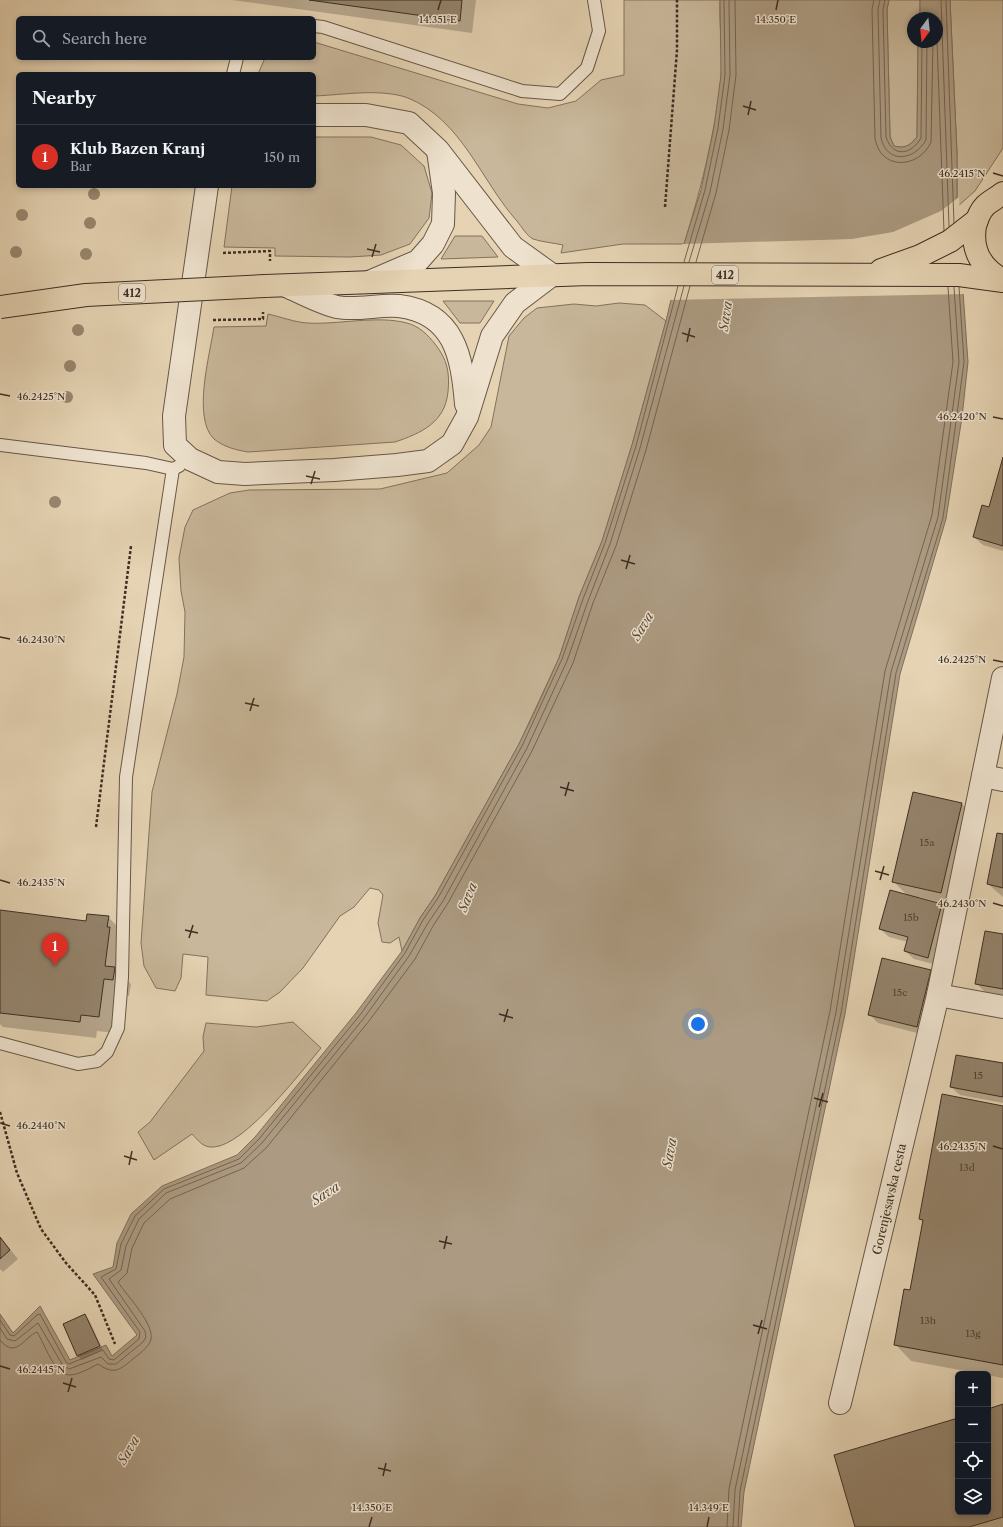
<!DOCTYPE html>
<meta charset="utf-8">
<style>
:root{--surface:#171b24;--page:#20242c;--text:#f1f3f6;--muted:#9ea1a6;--line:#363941;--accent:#d93025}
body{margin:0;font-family:"Libre Caslon Text",serif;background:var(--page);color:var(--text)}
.controls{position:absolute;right:12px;bottom:12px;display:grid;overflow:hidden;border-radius:6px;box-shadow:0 2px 6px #0003}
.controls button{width:36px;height:36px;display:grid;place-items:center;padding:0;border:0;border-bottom:1px solid var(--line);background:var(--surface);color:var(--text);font:20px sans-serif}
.compass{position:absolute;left:907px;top:12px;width:36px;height:36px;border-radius:50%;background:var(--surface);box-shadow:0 2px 6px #0003;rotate:195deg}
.you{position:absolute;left:698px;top:1024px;width:14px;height:14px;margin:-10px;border:3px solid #fff;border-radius:50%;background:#1a73e8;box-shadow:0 0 0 6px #1a73e833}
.badge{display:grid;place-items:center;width:26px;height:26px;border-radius:50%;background:var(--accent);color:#fff;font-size:13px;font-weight:700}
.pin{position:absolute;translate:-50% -33px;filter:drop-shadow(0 1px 2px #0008)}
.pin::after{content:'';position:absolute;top:21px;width:14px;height:12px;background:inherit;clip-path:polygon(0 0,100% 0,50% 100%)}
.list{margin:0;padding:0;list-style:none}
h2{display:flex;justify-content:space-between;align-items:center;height:52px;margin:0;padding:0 16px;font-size:17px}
h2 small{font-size:13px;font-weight:400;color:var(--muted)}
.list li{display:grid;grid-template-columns:26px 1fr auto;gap:12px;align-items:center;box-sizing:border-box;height:64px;padding:0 16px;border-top:1px solid var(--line)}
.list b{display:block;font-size:15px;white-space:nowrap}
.list p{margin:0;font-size:13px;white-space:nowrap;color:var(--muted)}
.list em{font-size:13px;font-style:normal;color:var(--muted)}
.icon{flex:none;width:22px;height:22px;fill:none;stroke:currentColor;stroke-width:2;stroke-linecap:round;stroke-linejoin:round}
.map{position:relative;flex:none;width:1003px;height:1527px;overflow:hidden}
.search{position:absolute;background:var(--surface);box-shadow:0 2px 6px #0003;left:16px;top:16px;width:300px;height:44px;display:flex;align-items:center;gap:10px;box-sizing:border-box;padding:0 14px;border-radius:6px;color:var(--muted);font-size:15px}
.panel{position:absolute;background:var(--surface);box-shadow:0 2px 6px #0003;left:16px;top:72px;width:300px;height:116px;border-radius:6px}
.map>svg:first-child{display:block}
</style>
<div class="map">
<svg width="1003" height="1527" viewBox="0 0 1003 1527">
<rect width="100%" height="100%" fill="#e5d3b3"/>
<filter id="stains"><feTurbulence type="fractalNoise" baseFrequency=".005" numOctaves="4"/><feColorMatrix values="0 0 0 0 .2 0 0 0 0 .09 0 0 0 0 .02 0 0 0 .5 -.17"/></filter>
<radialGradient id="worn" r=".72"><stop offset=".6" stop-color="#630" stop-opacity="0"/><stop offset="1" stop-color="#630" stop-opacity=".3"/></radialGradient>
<!-- green -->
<g fill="#c8b79a" stroke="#82725e">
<path d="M624 0H720C719 25 723 52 721 77 715 134 701 189 684 244H623L561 253 563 245C554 243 542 242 533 239 527 236 521 226 517 221 481 181 462 120 408 98 381 88 342 95 314 96V74H258L265 58H314V42L518 104 548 108 576 101 601 80 624 75Z"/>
<path d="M889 0H920V18H913V42H918L917 137C909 146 905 149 894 146L890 137 887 9Z"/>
<path d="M950 0H1003V148L975 191 957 207V153Z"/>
<path d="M314 137H371L401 145 424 166 432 193 429 218 410 244 381 255 350 257 275 256V248L224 247 232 186H314Z"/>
<path d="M455 236H482L498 257 441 259Z"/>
<path d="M443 301H494L480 323H460Z"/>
<path d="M619 303 645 305 666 321 632 445 602 541 579 597 559 658 519 744 435 896 420 918 402 951 399 937 390 943 382 942 378 923 383 895 379 890 370 888 354 907 340 916 303 968 280 992 267 1001 206 995 208 957 183 954 181 978 175 991 156 988 144 966 141 943 152 792 177 694 184 657 185 612 181 591 179 558 185 527 193 510 230 493 249 490 380 489 447 473 479 445 491 427 509 336 524 318 537 308 574 304 596 306Z"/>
<path d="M268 314C281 317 294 322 307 323 337 325 377 315 407 323 419 326 428 335 435 344 447 359 450 372 448 392 445 422 422 433 395 442L248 452C236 450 224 447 214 439 192 418 210 354 214 327L266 326Z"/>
<path d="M293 1022 321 1048C301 1072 245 1145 214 1147 203 1148 199 1141 192 1134L154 1160 138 1132 150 1122 204 1051 203 1037 206 1023 256 1027Z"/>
</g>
<!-- water -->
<path fill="#ac9b82" stroke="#806f5c" d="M720 0H889L887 9 890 137 894 146C905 149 909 146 917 137L918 42H937V18H920V0H950L957 153V207L968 362 962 417 946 519 900 674 845 1014 744 1492 741 1527H0V1314L13 1333 40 1306 70 1360 106 1345 112 1356 137 1335 93 1274 113 1267 117 1243 131 1214 162 1186 237 1155 255 1137 356 1013 402 951 420 918 435 896 519 744 536 709 559 658 579 597 602 541 632 445 666 321 684 244 701 190 714 127 721 75Z"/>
<!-- pier -->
<path fill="#e5d3b3" d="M959 197 965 294 669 300 682 244 852 239 893 232 941 211Z"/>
<!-- shadow -->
<g fill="#0003">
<path d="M232 0H476L472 33Z"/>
<path d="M1003 461V551L983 545 974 537 990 509Z"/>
<path d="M962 804 974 816 954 906 919 897V899L942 905 950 914 937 965 914 959 905 951 908 942 889 937 880 929 908 896 893 881Z"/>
<path d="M1003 835V897L988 884Z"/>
<path d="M0 911 87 922 108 917 125 934 122 976 131 984 129 996 120 995 116 1033 97 1031 96 1038 3 1027 0 1024Z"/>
<path d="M1003 935V999L989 996 976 983Z"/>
<path d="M930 971 939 979 925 1035 878 1023 870 1015Z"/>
<path d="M1003 1064V1103L960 1095 951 1087Z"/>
<path d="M1003 1107V1378L911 1361 895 1344 911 1291 924 1223 920 1219Z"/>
<path d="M0 1237 18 1259 3 1272 0 1269Z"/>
<path d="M85 1316 89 1320 103 1350 82 1360 78 1356 64 1325Z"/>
<path d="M1003 1405V1527H856L958 1419V1512H988V1410Z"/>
</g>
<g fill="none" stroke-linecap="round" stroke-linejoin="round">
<!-- shore -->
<g stroke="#746452" stroke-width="1">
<path d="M874 0 872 9 875 138C880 171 919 169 931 142L933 42"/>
<path d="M880 0 878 9 881 138C887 164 914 161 926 140L927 42"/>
<path d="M885 0 883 9 886 137C893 158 911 155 921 138L922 42"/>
<path d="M941 0 949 226"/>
<path d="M946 0 954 223"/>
<path d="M937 42 944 231"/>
<path d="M684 262 705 190 718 128 725 75 724 0"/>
<path d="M689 262 710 192 723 129 730 75 729 0"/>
<path d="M696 262 716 193 729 130 736 75 735 0"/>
<path d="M0 1320 10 1335 14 1336 37 1315 40 1314 66 1362 69 1364 103 1350 109 1359 114 1360 139 1339 140 1332 101 1277 116 1269 121 1244 135 1216 164 1189 239 1159 259 1139 360 1015 405 953 423 920 438 898 522 746 562 659 583 599 605 543 636 446 678 286"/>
<path d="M0 1328 7 1339 15 1341 38 1323 62 1364 69 1369 101 1357 108 1364H116L143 1342 146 1337 145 1331 109 1279 121 1270 126 1246 139 1219 166 1193 241 1163 262 1143 364 1018 409 956 428 923 443 901 527 748 567 661 588 601 610 544 640 448 684 286"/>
<path d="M0 1340C16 1360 24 1337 37 1332 45 1344 54 1376 71 1375 80 1374 90 1368 98 1364 110 1372 116 1373 128 1363 135 1357 146 1350 150 1342 158 1327 126 1295 118 1282L127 1273 132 1248 144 1223 170 1199 244 1168 267 1147 369 1021 415 959 433 926 448 903 532 751 573 663 593 603 616 546 646 450 690 286"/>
<path d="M727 1527 729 1489 830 1011 885 671 932 515 953 362 948 287"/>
<path d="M733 1527 735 1490 836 1012 891 672 938 517 959 362 954 287"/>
<path d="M738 1527 740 1491 841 1013 896 673 943 518 964 362 959 287"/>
</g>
</g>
<!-- building -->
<g fill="#94846d" stroke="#3d2e22">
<path d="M309 0H462L460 21Z"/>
<path d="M1003 457V546L973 537 982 505 989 507Z"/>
<path d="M913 792 962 803 941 893 892 882Z"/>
<path d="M997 833 1003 834V888L987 884Z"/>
<path d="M890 890 942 904 928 958 904 951 908 937 879 929Z"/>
<path d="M0 910 86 921 87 914 109 916 107 927H110L105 966 115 967 113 980 104 979 99 1017 81 1015 80 1022 0 1013Z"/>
<path d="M985 931 1003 934V989L975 984Z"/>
<path d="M882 958 931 970 917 1027 868 1015Z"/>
<path d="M956 1055 1003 1063V1097L950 1087Z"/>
<path d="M942 1094 1003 1106V1365L894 1345 904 1289 910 1290 923 1220 919 1219Z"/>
<path d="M0 1237 10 1250 0 1259Z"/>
<path d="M85 1314 100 1346 77 1356 63 1324Z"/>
<path d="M1003 1404V1517L969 1527H855L834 1455 958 1418V1512H988V1409Z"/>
</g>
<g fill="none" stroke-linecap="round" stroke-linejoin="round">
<defs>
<g id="lane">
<path d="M314 26 323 27 522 91 560 94 587 68 599 31 594 0"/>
<path d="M233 74 237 58"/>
<path d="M0 445 146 463 173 469 179 466"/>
<path d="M0 1043 78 1064 97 1061 107 1052 118 1028 122 977 126 777 173 469"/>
</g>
<g id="street">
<path d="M207 186 174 416 175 445 190 459 218 472 245 474 334 470 397 465 428 461 452 444 467 417 492 336 515 303 552 275 513 247 438 150 409 123 366 115H314"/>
<path d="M369 282 418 261 433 244 443 224 444 193 438 151"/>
<path d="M286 286C302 293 320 303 337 307 357 311 379 304 399 306 455 313 462 357 466 404"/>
<path d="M983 776 1003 780"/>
<path d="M938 995 1003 1007"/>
<path d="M840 1403 938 995 1003 678"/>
</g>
<g id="primary">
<path d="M1003 193C997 198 990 201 985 206 980 211 977 219 975 226 971 250 982 269 1003 280"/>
<path d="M881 270 920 256 950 241 977 220"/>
<path d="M265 286 588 274 959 275 1003 281"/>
</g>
</defs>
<!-- lane casing -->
<use href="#lane" stroke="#675746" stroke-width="14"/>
<!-- street casing -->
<use href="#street" stroke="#675746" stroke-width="24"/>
<!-- primary casing -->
<use href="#primary" stroke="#3d2e22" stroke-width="24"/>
<!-- path -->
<g stroke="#3d2e22" stroke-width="2.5" stroke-dasharray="3 2" stroke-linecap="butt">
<path d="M665 207 677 50V0"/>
<path d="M223 253 270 251V261"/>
<path d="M213 320 263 319V312"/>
<path d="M96 827 131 546"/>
<path d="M0 1112 17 1173 41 1229 66 1263 95 1295 115 1344"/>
</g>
<!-- lane -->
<use href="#lane" stroke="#eee2ce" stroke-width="12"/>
<!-- street -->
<use href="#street" stroke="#eee2ce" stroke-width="22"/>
<!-- primary -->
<use href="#primary" stroke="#e5d3b3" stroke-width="22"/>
<defs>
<path id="primary-bridge" d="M0 307 86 295 265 286"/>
</defs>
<!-- primary-bridge casing -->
<use href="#primary-bridge" stroke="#3d2e22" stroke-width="24" stroke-linecap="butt"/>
<!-- primary-bridge -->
<use href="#primary-bridge" stroke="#e5d3b3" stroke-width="22"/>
</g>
<!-- trees -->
<g fill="#988770">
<circle cx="94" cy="194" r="6"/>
<circle cx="22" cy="215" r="6"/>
<circle cx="90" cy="223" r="6"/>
<circle cx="16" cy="252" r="6"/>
<circle cx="86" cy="254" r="6"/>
<circle cx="78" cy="330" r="6"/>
<circle cx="70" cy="366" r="6"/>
<circle cx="67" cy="397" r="6"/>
<circle cx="55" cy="502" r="6"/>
</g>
<!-- ticks -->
<path fill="none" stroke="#3d2e22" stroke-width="1.5" d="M438 10 441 0M776 10 778 0M743 106 756 110M748 115 751 101M993 173 1003 176M367 249 380 252M372 257 376 244M682 333 695 337M687 342 690 328M0 394 10 396M993 417 1003 419M306 476 320 479M311 484 315 471M621 560 635 564M626 569 630 555M0 637 10 639M993 660 1003 662M245 703 259 706M250 711 254 698M560 787 574 791M565 796 569 782M875 871 889 875M0 880 10 883M880 880 884 866M993 903 1003 906M185 930 198 933M189 938 193 925M499 1014 513 1018M504 1022 508 1009M814 1098 828 1102M819 1107 823 1093M0 1123 10 1126M993 1146 1003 1149M124 1156 137 1160M129 1165 132 1151M439 1241 452 1244M444 1249 447 1236M753 1325 767 1329M758 1334 762 1320M0 1366 10 1369M63 1383 76 1387M68 1392 72 1378M378 1468 391 1471M383 1476 386 1463M369 1527 372 1517M707 1527 709 1517"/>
<g text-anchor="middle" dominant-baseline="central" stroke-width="3" stroke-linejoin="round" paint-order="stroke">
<!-- number labels -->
<g font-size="10" fill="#534435">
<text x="927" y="842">15a</text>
<text x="911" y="917">15b</text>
<text x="900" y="992">15c</text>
<text x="978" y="1075">15</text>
<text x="967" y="1167">13d</text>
<text x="928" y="1320">13h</text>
<text x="973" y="1333">13g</text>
</g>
<!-- shield labels -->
<g fill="#eee2ce" stroke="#726456" stroke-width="1">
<rect x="712" y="266" width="26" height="18" rx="3"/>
<rect x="119" y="284" width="26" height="18" rx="3"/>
</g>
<g font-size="11" font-weight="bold" fill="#3d2e22">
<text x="725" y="275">412</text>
<text x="132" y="293">412</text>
</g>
<!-- street labels -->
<g font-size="12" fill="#3d2e22" stroke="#eee2ce">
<text transform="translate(889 1199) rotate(-77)">Gorenjesavska cesta</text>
</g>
<!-- water labels -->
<g font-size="13" font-style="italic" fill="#59493a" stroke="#eee2ce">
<text transform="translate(725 316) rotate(-82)">Sava</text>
<text transform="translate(642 626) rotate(-59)">Sava</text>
<text transform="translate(467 897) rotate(-68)">Sava</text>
<text transform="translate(669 1153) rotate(-80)">Sava</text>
<text transform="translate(325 1193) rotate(-33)">Sava</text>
<text transform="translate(128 1450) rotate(-60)">Sava</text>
</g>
</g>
<g font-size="10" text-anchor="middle" fill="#3d2e22" stroke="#eee2ce" stroke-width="3" stroke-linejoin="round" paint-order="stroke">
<text x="438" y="23">14.351°E</text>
<text x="776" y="23">14.350°E</text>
<text x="962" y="177">46.2415°N</text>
<text x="41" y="400">46.2425°N</text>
<text x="962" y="420">46.2420°N</text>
<text x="41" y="643">46.2430°N</text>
<text x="962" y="663">46.2425°N</text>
<text x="41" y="886">46.2435°N</text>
<text x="962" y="907">46.2430°N</text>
<text x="41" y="1129">46.2440°N</text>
<text x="962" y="1150">46.2435°N</text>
<text x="41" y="1373">46.2445°N</text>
<text x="372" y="1511">14.350°E</text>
<text x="709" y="1511">14.349°E</text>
</g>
<rect width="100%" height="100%" filter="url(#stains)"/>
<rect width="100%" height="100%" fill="url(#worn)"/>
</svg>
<div class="controls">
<button>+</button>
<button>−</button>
<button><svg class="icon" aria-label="locate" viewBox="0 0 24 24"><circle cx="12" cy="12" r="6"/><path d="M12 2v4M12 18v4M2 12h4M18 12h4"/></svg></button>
<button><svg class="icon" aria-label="layers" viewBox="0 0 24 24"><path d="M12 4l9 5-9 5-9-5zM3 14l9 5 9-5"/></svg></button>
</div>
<svg class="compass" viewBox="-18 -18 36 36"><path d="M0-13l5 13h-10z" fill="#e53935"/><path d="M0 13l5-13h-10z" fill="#9ea1a6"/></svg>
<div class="you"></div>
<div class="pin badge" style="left:55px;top:966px">1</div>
<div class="search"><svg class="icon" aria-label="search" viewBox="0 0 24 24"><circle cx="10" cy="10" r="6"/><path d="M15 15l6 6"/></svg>Search here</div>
<section class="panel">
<h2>Nearby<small></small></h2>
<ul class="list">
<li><span class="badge">1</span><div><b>Klub Bazen Kranj</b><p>Bar</p></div><em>150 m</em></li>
</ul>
</section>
</div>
